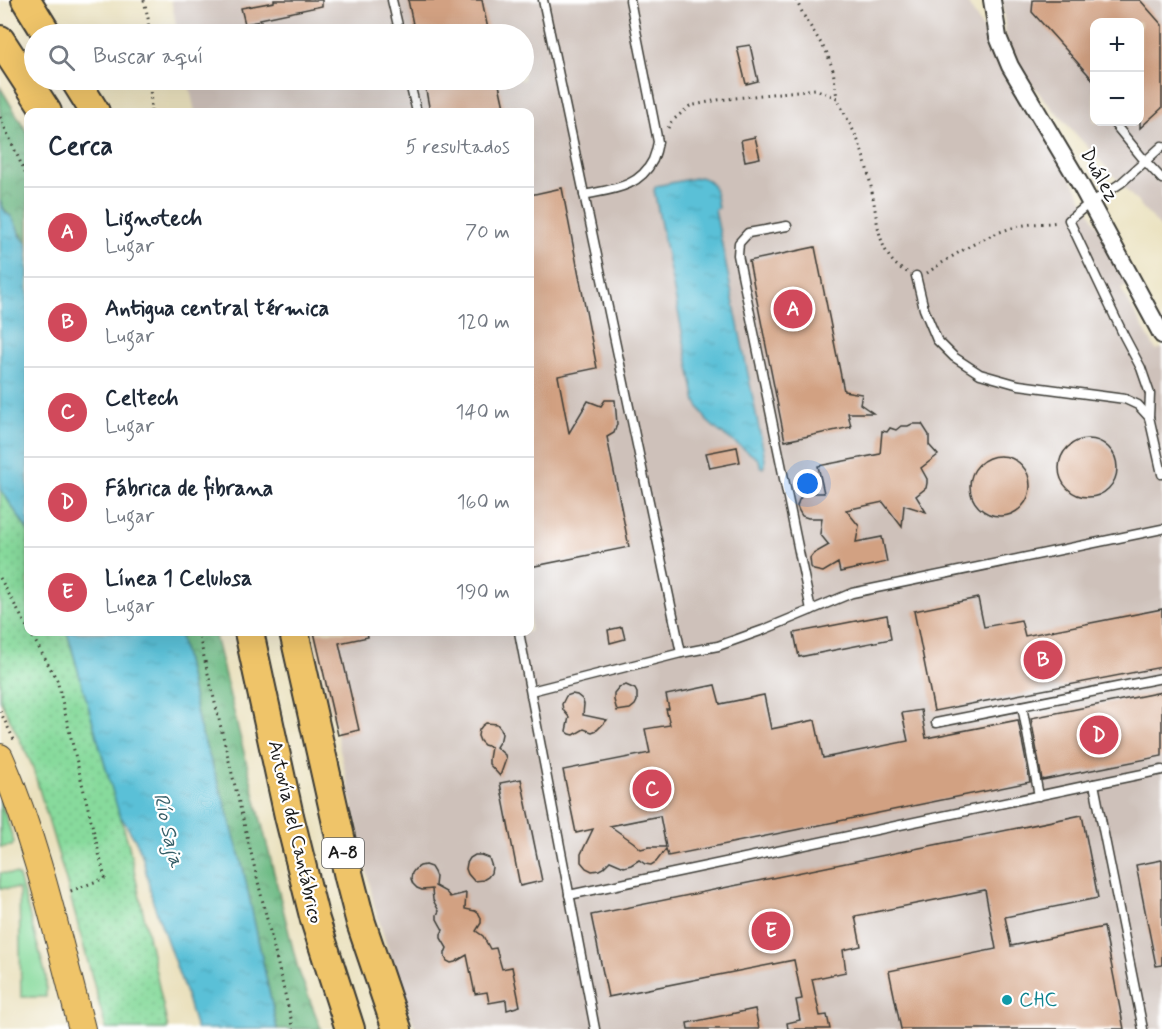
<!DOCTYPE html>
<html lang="es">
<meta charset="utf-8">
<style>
:root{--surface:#fff;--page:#f2f2f3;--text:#1f2937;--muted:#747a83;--line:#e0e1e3;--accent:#d1495b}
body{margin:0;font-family:Mynerve,sans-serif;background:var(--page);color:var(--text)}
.controls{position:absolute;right:18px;top:18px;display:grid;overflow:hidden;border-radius:12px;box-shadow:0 6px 24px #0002}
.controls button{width:54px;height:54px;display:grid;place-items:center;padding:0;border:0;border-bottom:2px solid var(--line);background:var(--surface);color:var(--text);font:30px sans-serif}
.you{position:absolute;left:808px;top:484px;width:21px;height:21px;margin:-15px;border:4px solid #fff;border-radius:50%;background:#1a73e8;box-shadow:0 0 0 9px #1a73e833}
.badge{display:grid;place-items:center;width:39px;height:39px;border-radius:50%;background:var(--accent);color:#fff;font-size:20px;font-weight:700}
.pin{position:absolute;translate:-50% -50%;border:3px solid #fff;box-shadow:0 2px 6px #0006}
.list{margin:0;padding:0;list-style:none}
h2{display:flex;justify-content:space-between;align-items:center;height:78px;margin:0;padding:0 24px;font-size:26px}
h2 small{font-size:20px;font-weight:400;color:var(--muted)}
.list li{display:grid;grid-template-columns:39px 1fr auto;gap:18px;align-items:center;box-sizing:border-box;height:90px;padding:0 24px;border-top:2px solid var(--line)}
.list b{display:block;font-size:22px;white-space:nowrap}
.list p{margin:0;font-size:20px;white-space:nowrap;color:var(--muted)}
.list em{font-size:20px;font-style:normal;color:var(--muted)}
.icon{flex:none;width:33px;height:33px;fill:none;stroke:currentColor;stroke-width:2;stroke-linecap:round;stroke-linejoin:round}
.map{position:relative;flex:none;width:1162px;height:1029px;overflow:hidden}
.search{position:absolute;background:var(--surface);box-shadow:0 6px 24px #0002;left:24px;top:24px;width:510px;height:66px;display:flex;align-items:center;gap:15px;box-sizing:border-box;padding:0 21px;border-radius:33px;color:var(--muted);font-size:22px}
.panel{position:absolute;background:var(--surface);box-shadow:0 6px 24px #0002;left:24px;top:108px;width:510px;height:528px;border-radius:12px}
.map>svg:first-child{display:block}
</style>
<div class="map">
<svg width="1162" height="1029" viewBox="0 0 1162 1029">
<defs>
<pattern id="forest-crowns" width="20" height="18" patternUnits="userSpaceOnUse" patternTransform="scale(1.5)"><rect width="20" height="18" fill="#6dba84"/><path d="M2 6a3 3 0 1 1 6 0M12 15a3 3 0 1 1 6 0" fill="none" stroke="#59966b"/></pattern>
<pattern id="park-dots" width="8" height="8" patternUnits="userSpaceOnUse" patternTransform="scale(1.5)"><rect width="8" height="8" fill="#87da9c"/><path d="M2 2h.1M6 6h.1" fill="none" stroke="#74ba86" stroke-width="1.8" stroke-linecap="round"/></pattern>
<pattern id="water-ripples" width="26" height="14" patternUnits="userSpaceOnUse" patternTransform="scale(1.5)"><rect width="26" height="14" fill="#5ac0d7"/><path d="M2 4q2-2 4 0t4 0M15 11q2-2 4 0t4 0" fill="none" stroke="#4ea4b8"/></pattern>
</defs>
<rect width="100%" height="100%" fill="#fff"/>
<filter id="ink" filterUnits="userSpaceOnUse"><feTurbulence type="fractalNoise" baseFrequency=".0167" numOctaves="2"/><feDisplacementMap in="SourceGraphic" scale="12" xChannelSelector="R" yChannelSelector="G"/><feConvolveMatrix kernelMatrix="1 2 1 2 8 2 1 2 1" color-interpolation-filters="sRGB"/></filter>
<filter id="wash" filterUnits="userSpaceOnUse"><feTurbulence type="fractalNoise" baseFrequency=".008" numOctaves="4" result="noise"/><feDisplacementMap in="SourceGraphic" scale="24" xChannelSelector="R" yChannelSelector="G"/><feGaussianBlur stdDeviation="1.35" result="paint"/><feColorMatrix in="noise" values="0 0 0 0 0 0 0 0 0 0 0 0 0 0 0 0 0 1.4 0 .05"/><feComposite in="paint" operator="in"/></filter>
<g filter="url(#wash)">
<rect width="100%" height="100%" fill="#eae1be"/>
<!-- industrial -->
<g fill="#cec1ba" fill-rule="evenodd">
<path d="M171 0H966L1060 158 1130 284 1121 289 1156 350 1162 348V1029H416L405 1003 375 909 314 632H530V112H195L188 80H524V34H178Z"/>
<path d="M1002 0H1162V229L1042 97 1021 70 1006 39ZM1094 22H1140V122H1094Z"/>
</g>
<!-- grass -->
<g fill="#87da9c" stroke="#527b5c" stroke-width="1.5">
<path d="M0 799 14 842 12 846 0 847Z"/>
<path d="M0 873 15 874 19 877 46 976V997H21L19 889 0 888Z"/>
</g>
<!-- forest -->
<g fill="url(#forest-crowns)" stroke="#446b50" stroke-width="1.5">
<path d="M0 87 28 134V245C23 238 20 231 15 225 9 215 4 211 0 200Z"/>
<path d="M179 632H214L298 969 321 1029H277L243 868 225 804 199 725 187 666Z"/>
</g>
<!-- park -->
<path fill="url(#park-dots)" stroke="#527b5c" stroke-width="1.5" d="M0 488 28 531V632H67L129 846 168 1029H106L65 877 32 765 0 699Z"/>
<!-- water -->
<g fill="url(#water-ripples)" stroke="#3b6e7a" stroke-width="1.5">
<path d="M700 177C717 181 715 194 718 208L715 210 765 458V465L763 468 760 466V463L758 459 717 430 707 421 696 402 654 190 656 186Z"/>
<path d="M0 200 5 212 11 216 17 227 20 235 28 245V531L0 488Z"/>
<path d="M67 632H179L187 666 199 725 225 804 243 868 277 1029H196L185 991 153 902 142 855 136 841 119 814Z"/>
</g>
<g id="blocks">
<!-- building -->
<g fill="#d2a182" fill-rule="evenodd">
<path d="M274 0H322V6L260 19 261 21 245 24 241 8 274 2Z"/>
<path d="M408 0H482L489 34H415Z"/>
<path d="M1033 0H1140L1162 25V108L1140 128V22H1095V82L1032 12Z"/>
<path d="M750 45 758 81 746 84 737 47Z"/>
<path d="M424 80H498L505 112H430Z"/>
<path d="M755 137 760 158 745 161 741 140Z"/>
<path d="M562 188 597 368 558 376 569 433 588 401 601 406 605 400H615L617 424 614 433 607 437 629 547 530 567V195Z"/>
<path d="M815 247 844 391 862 394 860 404 873 413H848L851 427 785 441 749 261Z"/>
<path d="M912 424H922L929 435V445L938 455 921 468 927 479V483L926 488 916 496 926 512 904 505 902 527 883 502 846 510 859 526 856 542 882 537 887 562 840 572 838 563 823 572 814 570 811 567 810 558 813 554 829 545 820 534 822 518H808L802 516 799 511 797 506 799 500 802 496 807 493H824L818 466 880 454 882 431 887 432 890 428 896 430 901 426H908Z"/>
<circle cx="1088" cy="468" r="29"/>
<path d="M737 447 740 462 710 468 706 453Z"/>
<circle cx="1000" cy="486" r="30"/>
<path d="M978 598 984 627 1021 620 1025 636 1162 609V667L934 711 914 611Z"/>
<path d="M887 615 891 639 799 657 794 633Z"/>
<path d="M622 627 625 639 610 643 608 630Z"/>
<path d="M314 632H367L368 637 339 643 359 730 338 735Z"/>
<path d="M626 685 635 689 637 693V701L635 705 630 709 617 711 614 700V693L619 687Z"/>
<path d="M715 685 720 704 764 695 771 729 815 720 823 758 908 741 902 713 921 710 926 738 1018 720 1030 782 668 856 666 849 656 862 651 865 645 864 639 860 631 865 624 867 610 861 603 868 599 870 592 871 586 868 581 862V854L593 829 576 833 563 770 650 753 645 729 670 725 666 709H669L666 695ZM660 816 666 847H649L641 849 633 842 610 826Z"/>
<path d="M1162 692V756L1042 780 1031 718Z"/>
<path d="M572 694 577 695 582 699 584 704 583 715 607 720 597 730 592 732 584 729 574 735 570 734 566 731 569 717 563 710 562 704 566 696Z"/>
<path d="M486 723 497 724 501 729 502 734 501 739 496 747 505 755 506 759 500 776 489 764V759L491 747 484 745 480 741 478 736 479 730 482 726Z"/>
<path d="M521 779 542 881 520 886 500 783Z"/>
<path d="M1082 815 1098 898 1005 917 1011 946 1104 927 1124 1029H901L889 971 996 949 985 890 855 916 861 946 843 950 846 972 812 979 820 1016 827 1015 830 1029H788L787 1023 800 1020 796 1000 802 999 794 960 608 997 591 915Z"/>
<path d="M475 855H481L489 858 492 867 491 873 488 877 483 880 474 881 468 874 466 869 467 863 470 858Z"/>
<path d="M1162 860V965L1156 966 1136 865Z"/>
<path d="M425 865 431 867 434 872 436 877 435 886 446 892 450 897 466 893 465 909 475 911 479 914 481 918V923L476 931 483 936 490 949 496 948 502 969 512 967 520 1006 507 1010 506 1000 489 1003 487 992 475 994 467 955 455 962 451 963 447 961 445 957V953L447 948 441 938V934L443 930 437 919V915L439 911 433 900 432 889 422 890 417 888 413 884 411 879 412 873 415 869 420 866Z"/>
<path d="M755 1009 759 1029H688L687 1023Z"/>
</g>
</g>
</g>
<g filter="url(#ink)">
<use href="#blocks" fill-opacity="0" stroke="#3b3a34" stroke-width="1.5"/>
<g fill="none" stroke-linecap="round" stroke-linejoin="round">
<defs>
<g id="service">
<path d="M392 0 400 34"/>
<path d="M543 0 681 653 718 646 763 630 852 593 1162 529"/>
<path d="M409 80 417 112"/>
<path d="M1113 122 1145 161 1162 179"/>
<path d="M584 195C612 189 639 188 653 160 655 155 657 148 658 142L630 0"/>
<path d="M787 226 748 233 739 243 738 255 811 610"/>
<path d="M916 276 924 309 937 340 954 357 980 374 1019 385 1125 399 1138 405 1149 417 1162 474"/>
<path d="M1149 417 1150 394 1141 368 1124 336 1069 220 1086 206 1121 183 1162 146"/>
<path d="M519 632 595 1029"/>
<path d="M531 691 681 653"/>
<path d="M1022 706 1039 796"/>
<path d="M936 723 1162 678"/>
<path d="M569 895 1094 784"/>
<path d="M1143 1029 1094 784 1162 770"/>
</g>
<path id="minor" d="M992 0 998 37 1010 66 1079 182 1162 335"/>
<path id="primary" d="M0 757C37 842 58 939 82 1029"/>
<g id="motorway">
<path d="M26 0 47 34"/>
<path d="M0 40 47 112"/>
<path d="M75 80 95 112"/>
<path d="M249 632 289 816 315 920 350 1029"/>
<path d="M294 632 349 877 361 923 397 1029"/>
</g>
</defs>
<!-- service casing -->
<use href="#service" stroke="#3b3a34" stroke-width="11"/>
<!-- minor casing -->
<use href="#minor" stroke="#3b3a34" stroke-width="20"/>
<!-- primary casing -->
<use href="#primary" stroke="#3b3a34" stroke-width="28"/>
<!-- motorway casing -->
<use href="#motorway" stroke="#3b3a34" stroke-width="32"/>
<!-- path -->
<g stroke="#3b3a34" stroke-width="3" stroke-dasharray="1.5 4.5" stroke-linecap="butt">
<path d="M144 0 148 18 149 34"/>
<path d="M796 0 804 16 827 53 833 70 837 98"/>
<path d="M150 80 151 112"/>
<path d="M0 117 28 179"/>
<path d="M668 128 672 121 690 106 718 100 815 89 837 98C844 114 856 133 861 149 867 166 871 185 874 203 878 228 881 260 907 272"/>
<path d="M927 273C953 255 993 230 1025 225 1036 223 1047 224 1058 222"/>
<path d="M0 578 28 629"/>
<path d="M30 632 57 680 105 878 68 892"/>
<path d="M198 632 290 1015 294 1029"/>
<path d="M0 711 15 742"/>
</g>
<!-- service -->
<use href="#service" stroke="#fff" stroke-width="8"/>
<!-- minor -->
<use href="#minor" stroke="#fff" stroke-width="16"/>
<!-- primary -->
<use href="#primary" stroke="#efc469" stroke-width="26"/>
<!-- motorway -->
<use href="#motorway" stroke="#efc469" stroke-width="28"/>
</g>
</g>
<!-- markers -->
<circle fill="#0f9aa8" stroke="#fff" stroke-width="2" cx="1007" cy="1000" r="6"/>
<g text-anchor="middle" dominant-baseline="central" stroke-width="4.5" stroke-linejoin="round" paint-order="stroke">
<!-- shield labels -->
<rect fill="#fff" stroke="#606060" stroke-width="1.5" x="322" y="838" width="42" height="30" rx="4.5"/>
<g font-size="18" font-weight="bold" fill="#1c1c1c">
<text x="343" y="853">A-8</text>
</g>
<!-- street labels -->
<g font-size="20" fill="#1c1c1c" stroke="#fff">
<text transform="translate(1099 175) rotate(61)">Duález</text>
<text transform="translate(295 832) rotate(77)">Autovía del Cantábrico</text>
</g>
<!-- culture labels -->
<g font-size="20" fill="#0d838f" stroke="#fff" text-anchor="start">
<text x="1019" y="1000">CHC</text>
</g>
<!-- water labels -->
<g font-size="21" font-style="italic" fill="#355e67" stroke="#fff">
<text transform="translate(168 830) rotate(77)">Río Saja</text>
</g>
</g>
</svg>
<div class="controls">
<button>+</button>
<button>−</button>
</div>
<div class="you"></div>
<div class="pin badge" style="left:793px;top:309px">A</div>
<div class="pin badge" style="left:1043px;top:660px">B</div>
<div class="pin badge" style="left:652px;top:789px">C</div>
<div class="pin badge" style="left:1099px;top:735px">D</div>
<div class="pin badge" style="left:771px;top:931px">E</div>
<div class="search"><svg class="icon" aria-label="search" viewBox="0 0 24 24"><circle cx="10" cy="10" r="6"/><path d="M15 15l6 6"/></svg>Buscar aquí</div>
<section class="panel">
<h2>Cerca<small>5 resultados</small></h2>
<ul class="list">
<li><span class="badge">A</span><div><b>Lignotech</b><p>Lugar</p></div><em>70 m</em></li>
<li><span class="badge">B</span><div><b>Antigua central térmica</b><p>Lugar</p></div><em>120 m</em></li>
<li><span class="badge">C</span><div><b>Celtech</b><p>Lugar</p></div><em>140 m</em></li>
<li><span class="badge">D</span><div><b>Fábrica de fibrana</b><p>Lugar</p></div><em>160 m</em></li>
<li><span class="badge">E</span><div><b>Línea 1 Celulosa</b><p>Lugar</p></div><em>190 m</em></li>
</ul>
</section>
</div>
